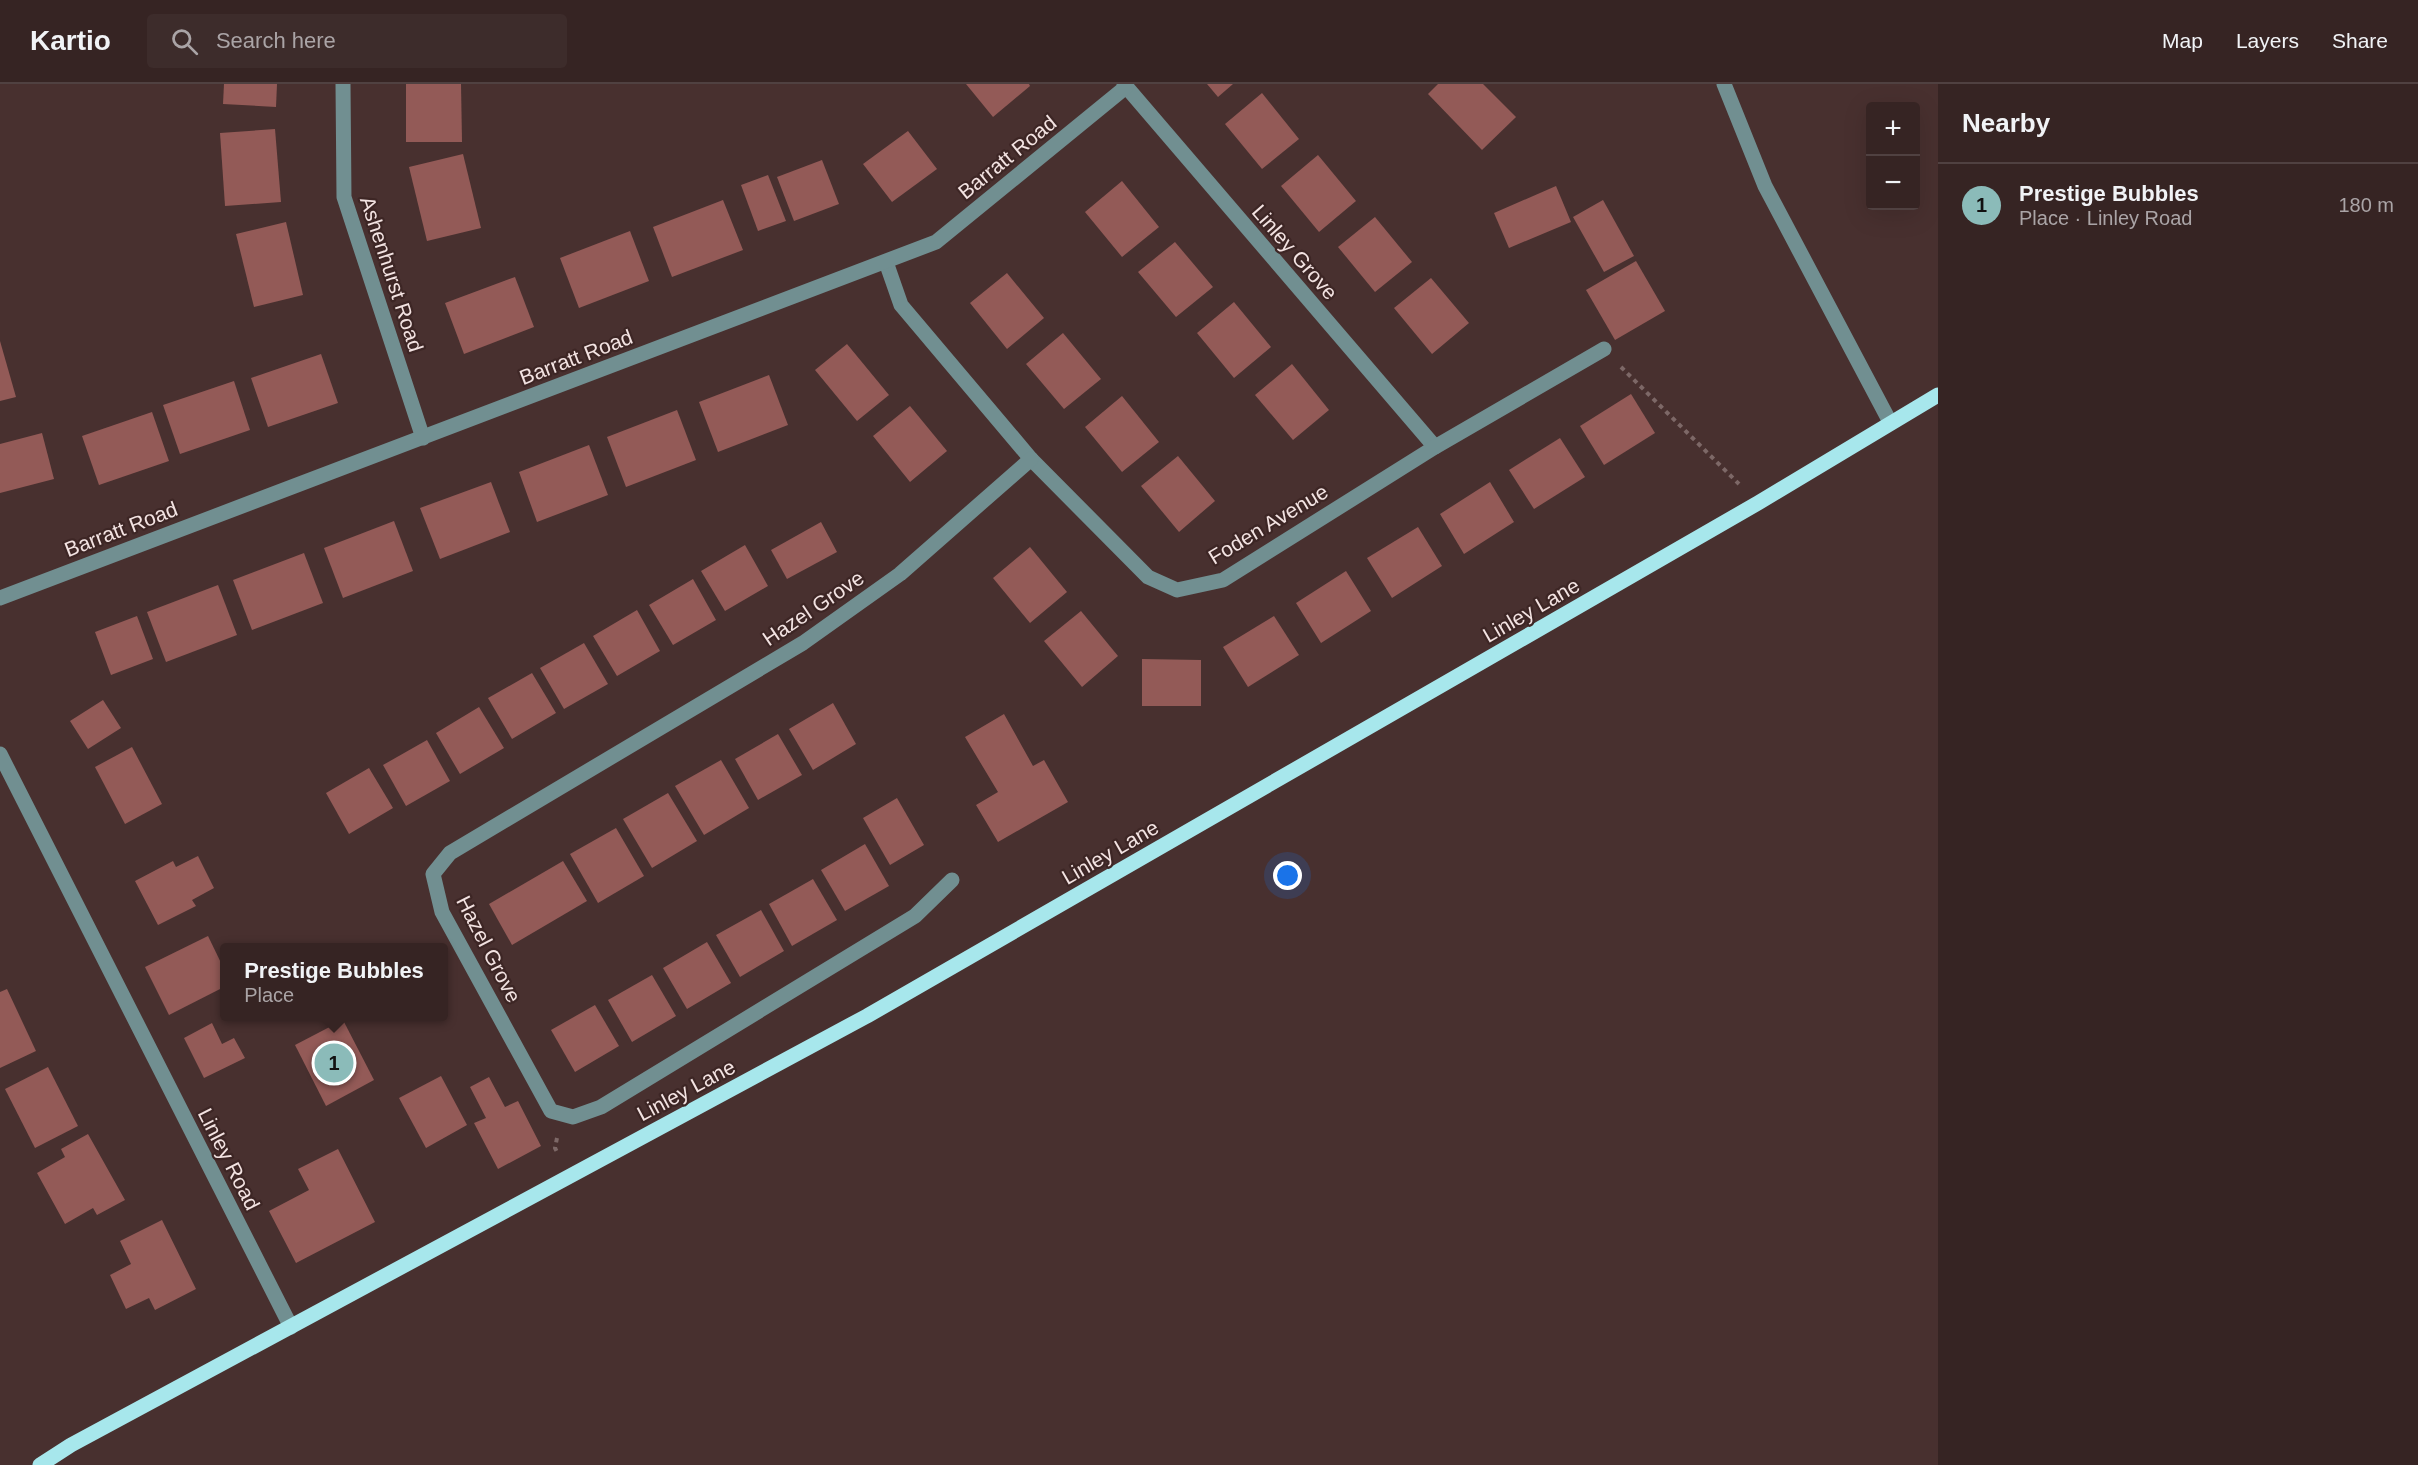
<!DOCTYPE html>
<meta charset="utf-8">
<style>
:root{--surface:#362423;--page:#3d2c2b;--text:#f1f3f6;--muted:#aaa4a6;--line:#504141;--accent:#8bbbb9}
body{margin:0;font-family:Helvetica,sans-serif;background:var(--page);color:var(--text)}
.controls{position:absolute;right:18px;top:18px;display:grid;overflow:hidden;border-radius:6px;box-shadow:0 6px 24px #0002}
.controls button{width:54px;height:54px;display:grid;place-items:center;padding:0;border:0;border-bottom:2px solid var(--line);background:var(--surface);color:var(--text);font:30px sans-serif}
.you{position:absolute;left:1288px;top:792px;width:21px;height:21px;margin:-15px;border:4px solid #fff;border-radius:50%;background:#1a73e8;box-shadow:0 0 0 9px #1a73e833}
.badge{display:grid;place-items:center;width:39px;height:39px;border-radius:50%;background:var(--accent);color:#111;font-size:20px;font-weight:700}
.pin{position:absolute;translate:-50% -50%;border:3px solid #fff;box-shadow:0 2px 6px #0006}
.popup{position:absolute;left:220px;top:859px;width:228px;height:78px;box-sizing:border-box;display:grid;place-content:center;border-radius:6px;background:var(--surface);filter:drop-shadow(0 2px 4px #0005);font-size:20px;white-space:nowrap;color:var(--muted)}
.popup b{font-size:22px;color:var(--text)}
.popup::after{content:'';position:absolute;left:50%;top:100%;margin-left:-12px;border:12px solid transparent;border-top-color:var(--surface)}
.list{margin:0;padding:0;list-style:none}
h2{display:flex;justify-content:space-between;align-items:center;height:78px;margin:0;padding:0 24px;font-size:26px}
h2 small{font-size:20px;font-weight:400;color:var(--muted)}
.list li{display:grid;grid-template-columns:39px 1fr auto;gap:18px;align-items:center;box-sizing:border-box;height:84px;padding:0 24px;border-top:2px solid var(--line)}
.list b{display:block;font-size:22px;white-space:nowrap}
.list p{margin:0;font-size:20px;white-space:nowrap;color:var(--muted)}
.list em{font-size:20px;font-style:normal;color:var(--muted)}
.icon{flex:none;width:33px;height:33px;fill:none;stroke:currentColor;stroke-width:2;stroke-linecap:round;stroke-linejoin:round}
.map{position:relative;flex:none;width:1938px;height:1381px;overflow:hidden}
header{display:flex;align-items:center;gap:36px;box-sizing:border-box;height:84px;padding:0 30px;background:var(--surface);border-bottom:2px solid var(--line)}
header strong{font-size:28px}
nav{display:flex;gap:33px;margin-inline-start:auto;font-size:21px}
.search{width:420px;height:54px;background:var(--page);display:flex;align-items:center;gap:15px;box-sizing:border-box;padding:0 21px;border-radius:6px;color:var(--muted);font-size:22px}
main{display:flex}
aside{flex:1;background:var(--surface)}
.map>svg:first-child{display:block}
</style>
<header>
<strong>Kartio</strong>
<div class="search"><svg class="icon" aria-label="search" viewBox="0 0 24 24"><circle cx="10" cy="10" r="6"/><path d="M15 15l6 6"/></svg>Search here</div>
<nav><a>Map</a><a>Layers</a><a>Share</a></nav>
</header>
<main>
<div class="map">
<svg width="1938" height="1381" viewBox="0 0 1938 1381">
<rect width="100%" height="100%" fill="#48302f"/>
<!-- building -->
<g fill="#935a57">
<path d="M224 0H277L276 23 223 20Z"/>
<path d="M406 0H461L462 58H406Z"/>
<path d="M966 0H1029L1030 2 993 33Z"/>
<path d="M1207 0H1233L1218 13Z"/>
<path d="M1438 0H1483L1516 33 1482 66 1428 10Z"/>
<path d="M1262 9 1299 55 1262 85 1225 40Z"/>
<path d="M275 45 281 118 225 122 220 49Z"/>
<path d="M908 47 937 85 892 118 863 80Z"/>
<path d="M463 70 481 144 427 157 409 83Z"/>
<path d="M1318 71 1356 117 1319 148 1281 102Z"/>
<path d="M822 76 839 120 794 137 777 93Z"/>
<path d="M768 91 786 137 758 147 741 101Z"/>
<path d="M1122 97 1159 143 1122 173 1085 128Z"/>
<path d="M1556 102 1571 138 1509 164 1494 129Z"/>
<path d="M723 116 743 166 672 193 653 143Z"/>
<path d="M1603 116 1634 172 1604 188 1573 133Z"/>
<path d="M1375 133 1412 178 1375 208 1338 163Z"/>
<path d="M286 138 303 211 254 223 236 150Z"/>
<path d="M630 147 649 197 579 224 560 174Z"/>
<path d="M1175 158 1213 203 1176 233 1138 188Z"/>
<path d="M1636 177 1665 227 1615 256 1586 206Z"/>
<path d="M1007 189 1044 234 1007 265 970 219Z"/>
<path d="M515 193 534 243 464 270 445 219Z"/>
<path d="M1431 194 1469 239 1432 270 1394 224Z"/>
<path d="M1234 218 1271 263 1234 294 1197 249Z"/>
<path d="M1063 249 1101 295 1064 325 1026 280Z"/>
<path d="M0 257 16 313 0 317Z"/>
<path d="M847 260 889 311 857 337 815 286Z"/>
<path d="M321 270 338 319 268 343 251 294Z"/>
<path d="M1292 280 1329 326 1293 356 1255 311Z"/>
<path d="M769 291 788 341 718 368 699 318Z"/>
<path d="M234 297 250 346 180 370 163 321Z"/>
<path d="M1631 310 1655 349 1604 381 1580 342Z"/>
<path d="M1122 312 1159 358 1122 388 1085 343Z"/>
<path d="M910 322 947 367 910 398 873 352Z"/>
<path d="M677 326 696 376 626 403 607 353Z"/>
<path d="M152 328 169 377 99 401 82 352Z"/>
<path d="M42 349 54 395 0 409V360Z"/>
<path d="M1560 354 1585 393 1534 425 1509 386Z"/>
<path d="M589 361 608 411 537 438 519 388Z"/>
<path d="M1178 372 1215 417 1179 448 1141 402Z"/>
<path d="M491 398 510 448 440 475 420 424Z"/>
<path d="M1490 398 1514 438 1464 470 1440 430Z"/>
<path d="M394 437 413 487 343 514 324 464Z"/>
<path d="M821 438 837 468 787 495 771 466Z"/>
<path d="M1418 443 1442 482 1392 514 1367 474Z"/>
<path d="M745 461 768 502 725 527 701 487Z"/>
<path d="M1030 463 1067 508 1030 539 993 494Z"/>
<path d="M304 469 323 519 252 546 233 496Z"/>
<path d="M1346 487 1371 527 1321 559 1296 519Z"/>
<path d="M693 495 716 536 673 561 649 521Z"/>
<path d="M218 501 237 551 166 578 147 528Z"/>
<path d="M637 526 660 567 617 592 593 552Z"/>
<path d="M1081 527 1118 572 1082 603 1044 557Z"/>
<path d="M137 532 153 575 111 591 95 548Z"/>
<path d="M1274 532 1299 571 1248 603 1223 563Z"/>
<path d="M584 559 608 600 564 625 540 584Z"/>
<path d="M1142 575 1201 576V622H1142Z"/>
<path d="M532 589 556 629 512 655 488 614Z"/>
<path d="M103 616 121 644 88 665 70 637Z"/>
<path d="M833 619 856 660 813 686 789 645Z"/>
<path d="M479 623 504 664 460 690 436 649Z"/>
<path d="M1004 630 1033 682 1044 676 1068 718 998 758 976 721 998 708 965 653Z"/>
<path d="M778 650 802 691 758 716 735 675Z"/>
<path d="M427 656 450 697 406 722 383 681Z"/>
<path d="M132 663 162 720 125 740 95 683Z"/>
<path d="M721 676 749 724 704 751 675 702Z"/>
<path d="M369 684 393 724 349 750 326 709Z"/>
<path d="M668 709 697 757 652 784 623 735Z"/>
<path d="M897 714 924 761 890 781 863 734Z"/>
<path d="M616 744 644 792 598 819 570 770Z"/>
<path d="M865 760 889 802 845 827 821 786Z"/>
<path d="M198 772 214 804 192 816 196 822 158 841 135 797 173 777 176 783Z"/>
<path d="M563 777 587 817 512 861 489 820Z"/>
<path d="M813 795 837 836 792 862 769 820Z"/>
<path d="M761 826 784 867 740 893 716 851Z"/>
<path d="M208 852 224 885V903L169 931 145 883Z"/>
<path d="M707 858 731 899 687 925 663 884Z"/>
<path d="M652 891 676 932 632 958 608 916Z"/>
<path d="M7 905 36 967 0 984V908Z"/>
<path d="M595 921 619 962 575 988 551 946Z"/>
<path d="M343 936 374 996 326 1022 295 961Z"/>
<path d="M212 939 222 960 234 954 245 974 204 994 184 954Z"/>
<path d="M48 983 78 1042 35 1064 5 1005Z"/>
<path d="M441 992 467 1041 426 1064 399 1014Z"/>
<path d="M489 993 505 1023 518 1017 541 1062 498 1085 474 1039 486 1034 470 1003Z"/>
<path d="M88 1050 125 1116 97 1131 93 1124 65 1140 37 1089 65 1073 61 1065Z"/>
<path d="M338 1065 375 1138 296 1179 269 1127 309 1106 298 1085Z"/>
<path d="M162 1136 196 1205 155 1226 149 1214 126 1225 110 1191 131 1180 120 1157Z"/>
</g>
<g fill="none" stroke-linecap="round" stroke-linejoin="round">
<!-- path -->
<g stroke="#7d6867" stroke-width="4" stroke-dasharray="4.5 4.5" stroke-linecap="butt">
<path d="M1621 283 1739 400"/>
<path d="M557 1054 555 1064 558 1070"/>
</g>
<!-- minor -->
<g stroke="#718f91" stroke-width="15">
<path d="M343 0 344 113 423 354"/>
<path d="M1124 0 1435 363"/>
<path d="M1724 0 1765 102 1890 338"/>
<path d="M886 178 901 221 1031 375 1148 493 1177 506 1223 496 1435 363 1604 265"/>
<path d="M0 514 936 158 1126 3"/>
<path d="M0 670 291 1243"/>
<path d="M952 796 915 832 601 1023 573 1033 551 1027 442 828 433 790 450 769 803 559 900 490 1031 375"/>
</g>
<!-- major -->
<path stroke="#a7e7ec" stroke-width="15" d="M40 1381 71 1361 867 932 1758 419 1938 311"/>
</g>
<g text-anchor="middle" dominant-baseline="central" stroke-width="4.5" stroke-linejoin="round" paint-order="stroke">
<!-- street labels -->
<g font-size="21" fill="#f3e3e2" stroke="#3d2625">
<text transform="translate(1007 73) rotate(-39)">Barratt Road</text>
<text transform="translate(1295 168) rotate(49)">Linley Grove</text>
<text transform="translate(392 190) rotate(72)">Ashenhurst Road</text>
<text transform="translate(576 273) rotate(-21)">Barratt Road</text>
<text transform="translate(1268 440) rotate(-31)">Foden Avenue</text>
<text transform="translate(121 445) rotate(-21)">Barratt Road</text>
<text transform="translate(813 524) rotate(-34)">Hazel Grove</text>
<text transform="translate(1531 526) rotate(-30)">Linley Lane</text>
<text transform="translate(1110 768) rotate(-30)">Linley Lane</text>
<text transform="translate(489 865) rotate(63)">Hazel Grove</text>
<text transform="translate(686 1006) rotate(-28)">Linley Lane</text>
<text transform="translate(229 1075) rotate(63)">Linley Road</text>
</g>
</g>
</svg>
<div class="controls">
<button>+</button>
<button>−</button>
</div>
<div class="you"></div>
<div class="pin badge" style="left:334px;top:979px">1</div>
<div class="popup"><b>Prestige Bubbles</b>Place</div>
</div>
<aside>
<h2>Nearby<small></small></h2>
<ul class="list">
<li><span class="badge">1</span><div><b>Prestige Bubbles</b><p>Place · Linley Road</p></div><em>180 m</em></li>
</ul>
</aside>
</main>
